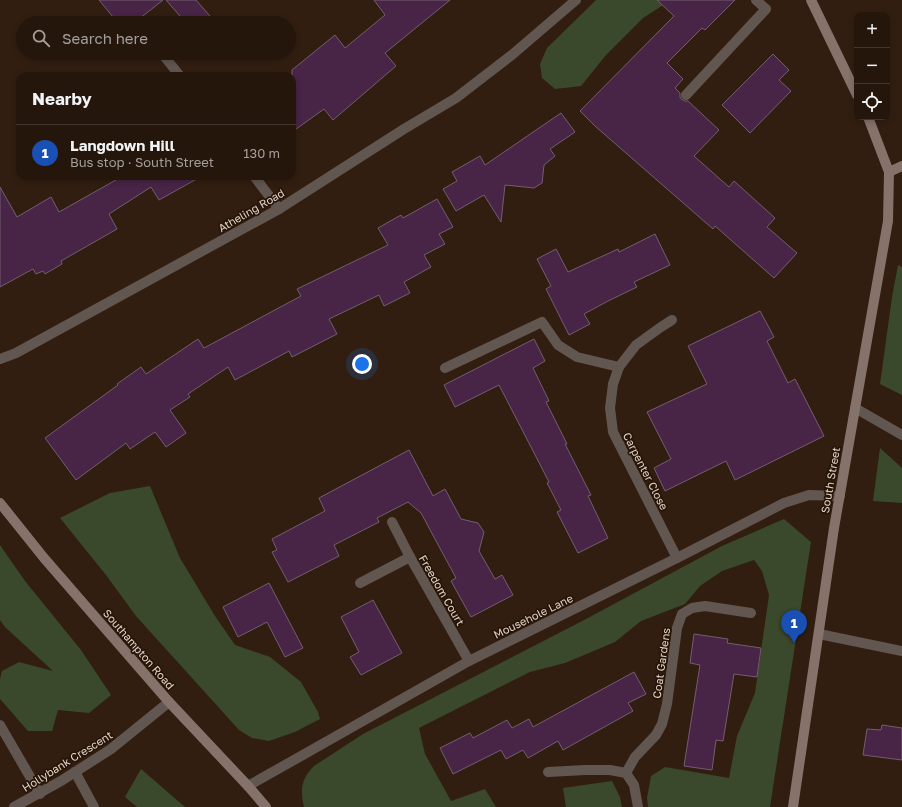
<!DOCTYPE html>
<meta charset="utf-8">
<style>
:root{--surface:#25160c;--page:#2d1f15;--text:#f1f3f6;--muted:#a39f9d;--line:#42352d;--accent:#db2777}
body{margin:0;font-family:"Golos Text",sans-serif;background:var(--page);color:var(--text)}
.controls{position:absolute;right:12px;top:12px;display:grid;overflow:hidden;border-radius:8px;box-shadow:0 2px 6px #0003}
.controls button{width:36px;height:36px;display:grid;place-items:center;padding:0;border:0;border-bottom:1px solid var(--line);background:var(--surface);color:var(--text);font:20px sans-serif}
.you{position:absolute;left:362px;top:364px;width:14px;height:14px;margin:-10px;border:3px solid #fff;border-radius:50%;background:#1a73e8;box-shadow:0 0 0 6px #1a73e833}
.badge{display:grid;place-items:center;width:26px;height:26px;border-radius:50%;background:var(--accent);color:#fff;font-size:13px;font-weight:700}
.pin{position:absolute;translate:-50% -33px;filter:drop-shadow(0 1px 2px #0008)}
.pin::after{content:'';position:absolute;top:21px;width:14px;height:12px;background:inherit;clip-path:polygon(0 0,100% 0,50% 100%)}
.list{margin:0;padding:0;list-style:none}
h2{display:flex;justify-content:space-between;align-items:center;height:52px;margin:0;padding:0 16px;font-size:17px}
h2 small{font-size:13px;font-weight:400;color:var(--muted)}
.list li{display:grid;grid-template-columns:26px 1fr auto;gap:12px;align-items:center;box-sizing:border-box;height:56px;padding:0 16px;border-top:1px solid var(--line)}
.list b{display:block;font-size:15px;white-space:nowrap}
.list p{margin:0;font-size:13px;white-space:nowrap;color:var(--muted)}
.list em{font-size:13px;font-style:normal;color:var(--muted)}
.icon{flex:none;width:22px;height:22px;fill:none;stroke:currentColor;stroke-width:2;stroke-linecap:round;stroke-linejoin:round}
.map{position:relative;flex:none;width:902px;height:807px;overflow:hidden}
.search{position:absolute;background:var(--surface);box-shadow:0 2px 6px #0003;left:16px;top:16px;width:280px;height:44px;display:flex;align-items:center;gap:10px;box-sizing:border-box;padding:0 14px;border-radius:22px;color:var(--muted);font-size:15px}
.panel{position:absolute;background:var(--surface);box-shadow:0 2px 6px #0003;left:16px;top:72px;width:280px;height:108px;border-radius:12px}
.map>svg:first-child{display:block}
</style>
<div class="map">
<svg width="902" height="807" viewBox="0 0 902 807">
<rect width="100%" height="100%" fill="#311e10"/>
<!-- green -->
<g fill="#3a482b">
<path d="M596 0H671L643 18 606 55 581 86 555 89 542 78 540 64 547 48Z"/>
<path d="M898 265 902 267V395L880 384 892 297Z"/>
<path d="M880 448 902 468V503L873 501Z"/>
<path d="M150 486 180 558 215 616 235 645 270 657 301 682 318 712 320 719 295 732 269 741 252 738 239 730 136 616 106 575 60 518 110 493Z"/>
<path d="M784 519 811 542 770 807H648L647 798 651 776 665 767 729 778 737 736 755 693 769 595 762 571 754 560 722 571 700 586 685 604 641 621 615 642 565 663 530 672 419 728 425 754 451 801 485 789 496 807H304C300 790 301 779 314 766L363 734 586 619 722 546Z"/>
<path d="M0 545 25 581 81 650 111 695 89 713 58 710 52 731H28L0 699V679L2 671 19 662 53 671 5 627 0 620Z"/>
<path d="M141 769 185 807H137L125 797Z"/>
<path d="M612 781 620 797 622 807H566L563 788Z"/>
</g>
<!-- building -->
<g fill="#482446" stroke="#725e70">
<path d="M99 0H163L134 23H118Z"/>
<path d="M166 0H196L216 23H186Z"/>
<path d="M374 0H450L385 53 396 66 333 120 324 109 292 132V70L335 35 345 48 385 15Z"/>
<path d="M657 0H735L705 30 702 28 667 63 683 79 675 88 680 93V97L681 99 685 101H688L719 130 694 156 729 187 734 181 775 218 767 227 797 253 774 278 715 226 713 229 595 126 580 111 674 16Z"/>
<path d="M773 54 789 70 779 80 791 91 750 133 722 105Z"/>
<path d="M561 113 575 132 550 149 555 156 544 165 542 183 534 188 505 185 501 222 484 195 456 211 443 189 457 181 452 172 480 156 485 165Z"/>
<path d="M123 176H202L159 200 151 187 109 214 117 229 61 261 62 264 45 274 43 271 36 274 33 269 0 287V187L17 217 51 197 59 212Z"/>
<path d="M437 199 453 227 439 234 445 244 424 255 431 267 404 282 410 293 384 306 379 295 329 319 337 334 292 357 289 351 235 380 228 367 188 394 190 397 170 410 186 433 166 447 155 432 130 449 126 443 76 480 45 438 118 385 117 384 141 367 146 374 198 339 204 348 301 296 297 289 388 245 378 228 401 215 403 218Z"/>
<path d="M655 234 670 265 634 282 637 287 608 301 584 314 590 324 569 335 546 289 551 286 537 259 556 249 568 272 618 249 619 252Z"/>
<path d="M760 311 774 337 767 341 788 383 795 379 824 436 735 480 726 461 665 491 654 468 671 459 647 412 707 384 688 346Z"/>
<path d="M534 339 545 361 533 368 549 401 546 402 567 444H565L591 495 588 496 608 538 578 553 557 512 561 510 547 483 549 482 499 385 455 407 444 385Z"/>
<path d="M409 450 433 496 445 489 461 519 478 523 484 532 479 551 495 579 502 575 513 595 471 617 451 581 456 578 421 513 408 502 377 518 379 522 334 545 339 556 288 582 272 552 277 550 272 539 325 511 319 498Z"/>
<path d="M269 583 303 648 285 657 267 622 238 637 223 607Z"/>
<path d="M373 600 402 653 361 675 350 657 359 652 341 617Z"/>
<path d="M694 634 728 639 727 643 761 648 757 677 734 674 723 741 716 740 712 770 684 766 700 665 690 663Z"/>
<path d="M634 672 646 694 628 703 633 711 563 750 558 741 528 758 523 750 506 759 501 750 453 774 440 748 470 733 473 738 507 720 512 728 529 719 533 727Z"/>
<path d="M882 725 902 728V760L863 755 867 729 881 730Z"/>
</g>
<g fill="none" stroke-linecap="round" stroke-linejoin="round">
<!-- lane -->
<g stroke="#625651" stroke-width="10">
<path d="M164 53V56L180 76"/>
<path d="M686 95 766 9 756 0"/>
<path d="M254 176 279 209"/>
<path d="M445 368 542 322 558 345 577 357 619 367"/>
<path d="M855 408 902 435"/>
</g>
<!-- street -->
<g stroke="#625651" stroke-width="10">
<path d="M672 320 661 327 636 345 619 367 613 384 610 408 613 432 677 558"/>
<path d="M0 359 16 353 47 336 279 209 404 129 456 98 513 54 576 0"/>
<path d="M392 522 410 557"/>
<path d="M360 583 410 557 469 661"/>
<path d="M819 634 902 651"/>
<path d="M0 725 40 794"/>
<path d="M75 772 94 807"/>
<path d="M548 772 585 770H610L626 773 634 785 638 807"/>
<path d="M626 773 635 757 656 735 662 724 667 704 677 628 682 614 692 608 705 606 751 613"/>
<path d="M248 786 469 661 677 558 784 503 809 495 840 496"/>
<path d="M14 807 61 781 111 749 169 702"/>
</g>
<!-- secondary -->
<g stroke="#85726a" stroke-width="10">
<path d="M811 0 857 95"/>
<path d="M889 172 902 166"/>
<path d="M0 503 44 558 169 702 248 786 266 807"/>
<path d="M793 807 834 528 888 221 889 172 868 117"/>
</g>
</g>
<g text-anchor="middle" dominant-baseline="central" stroke-width="3.5" stroke-linejoin="round" paint-order="stroke">
<!-- street labels -->
<g font-size="11" fill="#e1d3ca" stroke="#271507">
<text transform="translate(251 210) rotate(-30)">Atheling Road</text>
<text transform="translate(646 471) rotate(63)">Carpenter Close</text>
<text transform="translate(830 480) rotate(-80)">South Street</text>
<text transform="translate(442 590) rotate(60)">Freedom Court</text>
<text transform="translate(533 616) rotate(-26)">Mousehole Lane</text>
<text transform="translate(139 649) rotate(49)">Southampton Road</text>
<text transform="translate(661 663) rotate(-82)">Coat Gardens</text>
<text transform="translate(67 761) rotate(-32)">Hollybank Crescent</text>
</g>
</g>
</svg>
<div class="controls">
<button>+</button>
<button>−</button>
<button><svg class="icon" aria-label="locate" viewBox="0 0 24 24"><circle cx="12" cy="12" r="6"/><path d="M12 2v4M12 18v4M2 12h4M18 12h4"/></svg></button>
</div>
<div class="you"></div>
<div class="pin badge" style="left:794px;top:643px;background:#1a4fb4">1</div>
<div class="search"><svg class="icon" aria-label="search" viewBox="0 0 24 24"><circle cx="10" cy="10" r="6"/><path d="M15 15l6 6"/></svg>Search here</div>
<section class="panel">
<h2>Nearby<small></small></h2>
<ul class="list">
<li><span class="badge" style="background:#1a4fb4">1</span><div><b>Langdown Hill</b><p>Bus stop · South Street</p></div><em>130 m</em></li>
</ul>
</section>
</div>
